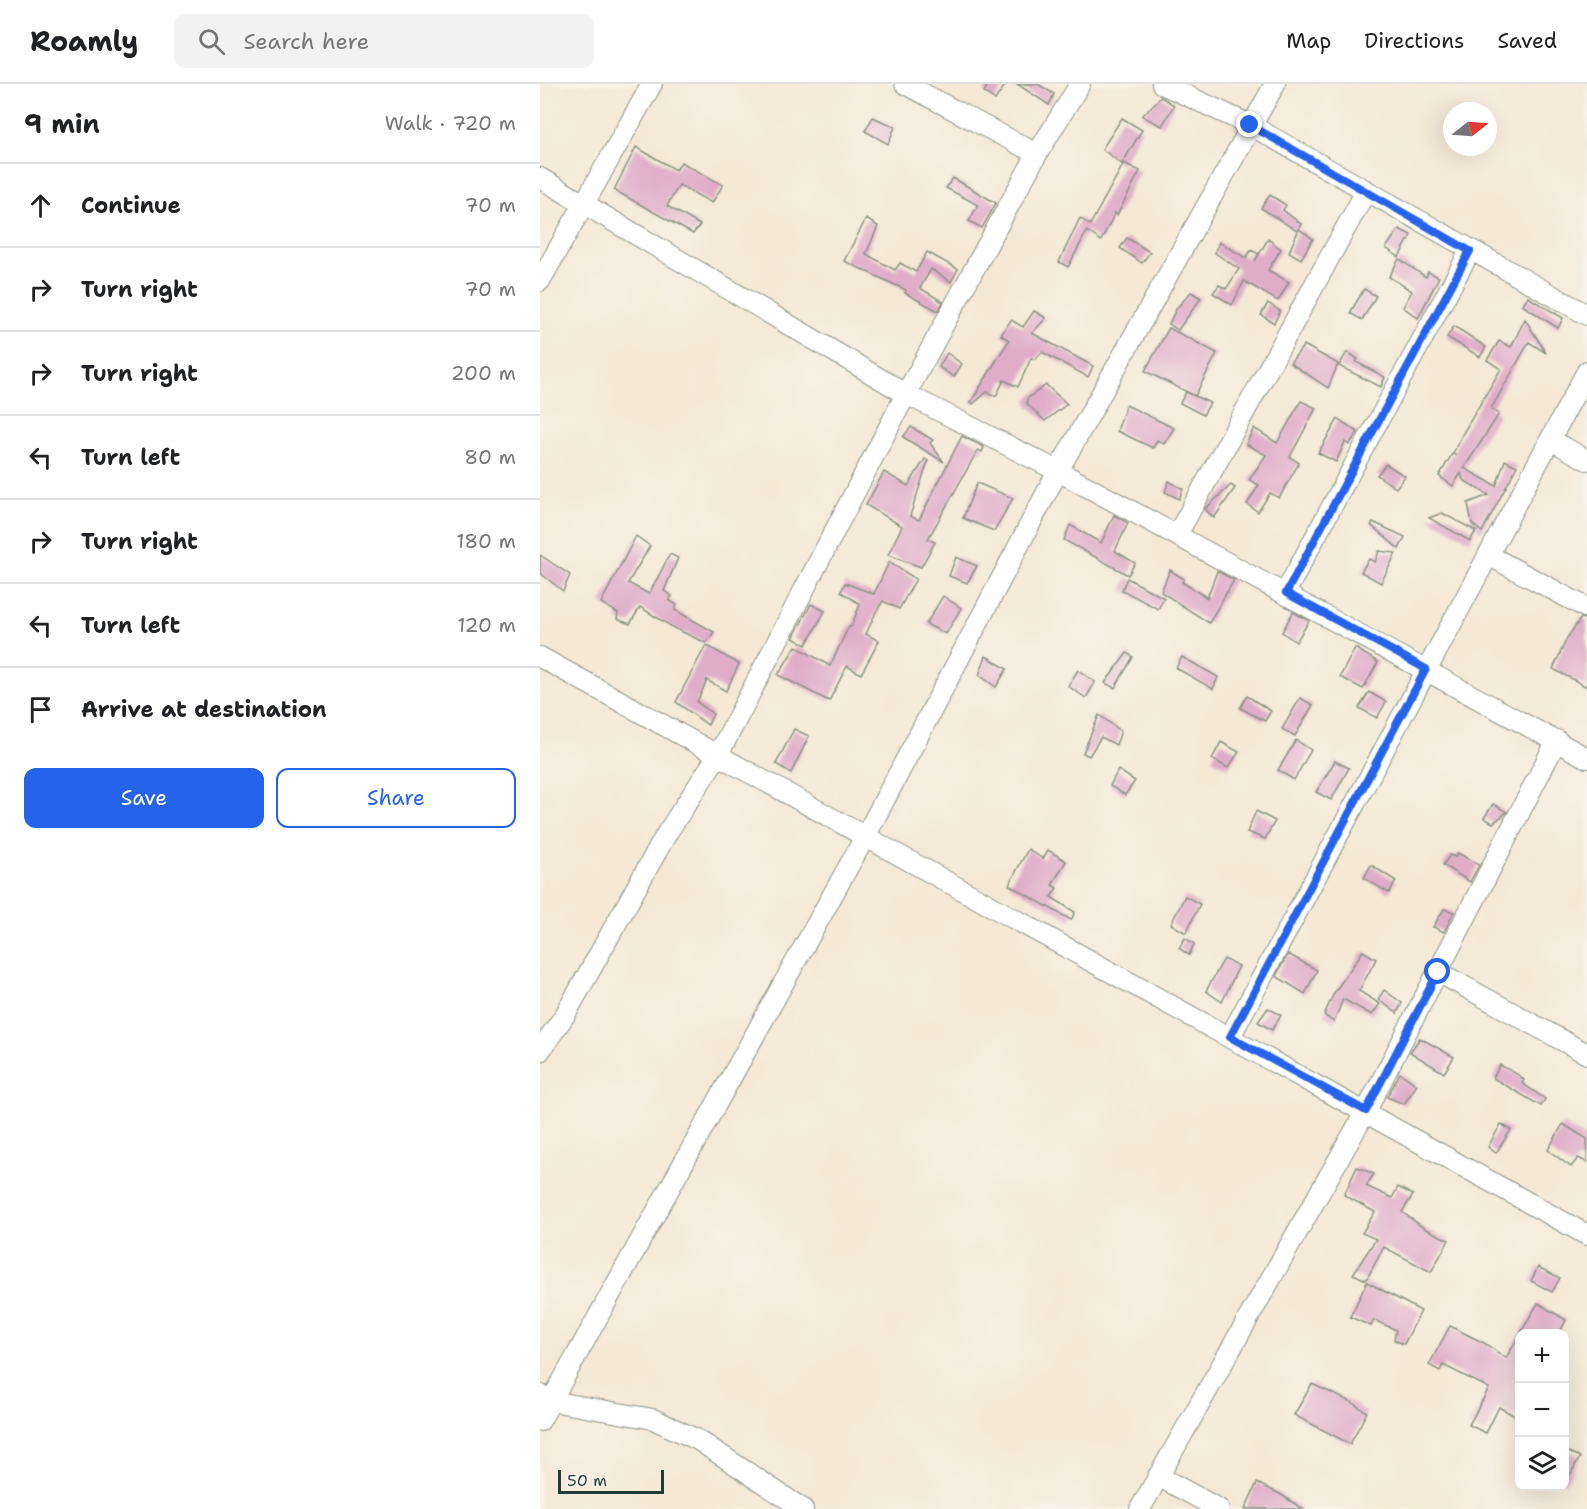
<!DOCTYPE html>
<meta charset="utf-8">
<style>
:root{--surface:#fff;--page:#f2f2f2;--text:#202124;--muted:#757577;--line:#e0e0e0;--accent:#2563eb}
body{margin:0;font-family:"Shantell Sans",sans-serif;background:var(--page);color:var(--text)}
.controls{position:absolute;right:18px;bottom:18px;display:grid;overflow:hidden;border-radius:12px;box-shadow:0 6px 24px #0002}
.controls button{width:54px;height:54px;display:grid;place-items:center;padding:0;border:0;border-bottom:2px solid var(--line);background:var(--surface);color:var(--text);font:30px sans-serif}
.compass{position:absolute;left:903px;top:18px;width:54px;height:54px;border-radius:50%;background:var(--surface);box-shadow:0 6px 24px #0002;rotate:73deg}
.scale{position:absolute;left:18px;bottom:15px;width:106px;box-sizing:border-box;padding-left:6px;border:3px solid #1f3d34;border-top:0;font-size:16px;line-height:21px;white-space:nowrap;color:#1f3d34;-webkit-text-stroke:4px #f7f3e8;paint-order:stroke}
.stop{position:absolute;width:18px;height:18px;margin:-14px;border:4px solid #2563eb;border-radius:50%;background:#fff}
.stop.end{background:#2563eb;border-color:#fff;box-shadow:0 2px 6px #0008}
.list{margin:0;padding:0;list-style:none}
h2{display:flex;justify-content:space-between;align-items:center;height:78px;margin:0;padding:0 24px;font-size:26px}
h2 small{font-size:20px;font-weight:400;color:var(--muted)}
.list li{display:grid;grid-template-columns:39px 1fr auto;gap:18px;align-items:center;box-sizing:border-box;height:84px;padding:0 24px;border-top:2px solid var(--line)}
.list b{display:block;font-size:22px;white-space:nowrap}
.list em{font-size:20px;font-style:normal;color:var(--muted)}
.actions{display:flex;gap:12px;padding:18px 24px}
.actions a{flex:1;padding:14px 0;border:2px solid var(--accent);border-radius:12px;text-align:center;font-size:21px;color:var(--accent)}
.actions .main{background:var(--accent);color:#fff}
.icon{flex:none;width:33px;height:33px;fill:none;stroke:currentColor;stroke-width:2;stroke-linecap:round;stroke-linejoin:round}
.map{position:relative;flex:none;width:1047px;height:1425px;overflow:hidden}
header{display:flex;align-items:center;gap:36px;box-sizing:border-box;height:84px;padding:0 30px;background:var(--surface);border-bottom:2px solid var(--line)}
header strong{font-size:28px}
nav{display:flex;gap:33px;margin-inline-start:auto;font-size:21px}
.search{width:420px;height:54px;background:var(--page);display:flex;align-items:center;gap:15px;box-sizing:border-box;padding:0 21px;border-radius:12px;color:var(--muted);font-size:22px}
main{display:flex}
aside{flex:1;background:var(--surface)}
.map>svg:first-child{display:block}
</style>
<header>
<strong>Roamly</strong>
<div class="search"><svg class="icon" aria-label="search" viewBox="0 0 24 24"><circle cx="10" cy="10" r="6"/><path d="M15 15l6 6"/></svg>Search here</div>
<nav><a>Map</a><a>Directions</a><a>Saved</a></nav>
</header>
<main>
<aside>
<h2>9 min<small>Walk · 720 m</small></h2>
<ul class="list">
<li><svg class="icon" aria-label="ahead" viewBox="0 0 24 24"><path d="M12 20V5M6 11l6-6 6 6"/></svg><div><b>Continue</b></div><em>70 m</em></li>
<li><svg class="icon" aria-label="right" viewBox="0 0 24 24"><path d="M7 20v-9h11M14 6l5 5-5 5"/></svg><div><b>Turn right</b></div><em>70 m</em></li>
<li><svg class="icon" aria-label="right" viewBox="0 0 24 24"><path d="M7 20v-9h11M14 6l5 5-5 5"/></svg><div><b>Turn right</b></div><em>200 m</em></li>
<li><svg class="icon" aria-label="left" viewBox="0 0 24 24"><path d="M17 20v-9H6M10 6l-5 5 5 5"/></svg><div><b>Turn left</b></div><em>80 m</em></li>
<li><svg class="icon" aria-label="right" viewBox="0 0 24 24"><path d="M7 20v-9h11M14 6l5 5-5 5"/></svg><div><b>Turn right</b></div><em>180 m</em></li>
<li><svg class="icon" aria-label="left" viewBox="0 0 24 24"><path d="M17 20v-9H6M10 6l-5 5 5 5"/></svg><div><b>Turn left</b></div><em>120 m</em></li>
<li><svg class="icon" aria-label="arrive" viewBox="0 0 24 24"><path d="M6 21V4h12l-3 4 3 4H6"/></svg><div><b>Arrive at destination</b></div></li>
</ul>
<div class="actions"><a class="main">Save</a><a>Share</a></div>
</aside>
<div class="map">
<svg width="1047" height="1425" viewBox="0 0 1047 1425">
<rect width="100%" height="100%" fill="#f7f3e8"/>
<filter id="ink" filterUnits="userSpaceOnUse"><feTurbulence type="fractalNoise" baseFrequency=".0167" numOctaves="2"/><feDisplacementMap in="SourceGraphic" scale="12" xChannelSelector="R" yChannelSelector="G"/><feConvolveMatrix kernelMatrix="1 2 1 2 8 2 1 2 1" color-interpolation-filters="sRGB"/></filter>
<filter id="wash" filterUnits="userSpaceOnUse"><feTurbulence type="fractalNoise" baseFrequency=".008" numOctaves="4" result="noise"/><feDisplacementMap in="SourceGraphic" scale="24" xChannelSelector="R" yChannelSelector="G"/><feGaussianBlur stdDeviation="1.35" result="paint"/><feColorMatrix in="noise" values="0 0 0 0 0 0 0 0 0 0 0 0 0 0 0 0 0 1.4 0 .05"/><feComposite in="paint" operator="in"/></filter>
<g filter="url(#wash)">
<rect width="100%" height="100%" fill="#f5e8d5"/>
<g id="blocks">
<!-- building -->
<g fill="#e0adc9">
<path d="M448 0H466L455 16 444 8Z"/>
<path d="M477 0H498L514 10 509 21Z"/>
<path d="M621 13 634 21 622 42 602 32Z"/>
<path d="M333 33 355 43 348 60 325 47Z"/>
<path d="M582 34 602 46 582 80 562 65Z"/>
<path d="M96 63 136 86 141 78 183 101 172 119 139 101 127 122 160 141 153 150 74 106Z"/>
<path d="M584 79 600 87 577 131 575 129 561 157 547 147 528 183 519 178 540 134 550 141Z"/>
<path d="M413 94 456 119 442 144 429 137 438 121 406 104Z"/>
<path d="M730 111 746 121 743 126 761 140 757 147 721 124Z"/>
<path d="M326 135 338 142 326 170 355 186 360 179 376 188 387 168 418 185 411 198 391 185 380 204 403 218 398 227 365 209 366 206 304 177Z"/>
<path d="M759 145 773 155 761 175 749 168Z"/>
<path d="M859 145 871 151 859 173 846 164Z"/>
<path d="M587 154 610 168 602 179 580 164Z"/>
<path d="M728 155 741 165 728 186 749 198 738 217 704 197 692 221 673 209 679 201 686 205 699 185 675 169 679 158 706 174 711 166 719 170 715 177Z"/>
<path d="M859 175 886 193 888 188 899 193 878 234 863 223 872 207 849 193Z"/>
<path d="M824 205 836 212 822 236 810 229Z"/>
<path d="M651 208 661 214 638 246 629 240 636 225Z"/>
<path d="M988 213 1023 234 1018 244 982 221Z"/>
<path d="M728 219 740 227 734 239 721 231Z"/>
<path d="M494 227 506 234 492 249 553 282 548 293 502 268 496 275 491 274 478 303 464 296 456 312 447 308 433 320 431 318 469 256 461 251 471 236 483 243Z"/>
<path d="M985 235 1006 269 989 258 951 325 959 330 924 384 956 402 965 376 977 382 942 448 932 440 928 419 949 411 923 396 921 389 913 402 899 392 912 370 916 371 913 369 923 349 961 285 947 276 959 257 971 263Z"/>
<path d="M914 242 946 263 940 273 907 253Z"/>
<path d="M629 244 677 269 655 312 605 287Z"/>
<path d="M764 261 798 280 788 304 750 279Z"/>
<path d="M807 268 818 275 816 278 845 293 841 303 799 282Z"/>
<path d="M407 269 422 280 414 293 399 283Z"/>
<path d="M506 301 527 320 505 337 487 320V315Z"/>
<path d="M646 308 670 319 663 331 640 319Z"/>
<path d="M761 317 776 324 750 373 759 379 739 414 730 409 718 428 707 420 719 401 709 396 726 371 706 360 714 344 737 359Z"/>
<path d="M586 321 634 344 624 360 617 356 613 364 577 347Z"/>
<path d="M798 335 818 348 809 361 805 358 796 378 778 369Z"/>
<path d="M371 343 393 356 390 359 404 378 363 353Z"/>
<path d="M422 352 444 363 442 368 438 366 388 455 395 458 381 483 348 471 362 442 326 421 344 388 368 402 385 375 388 377 370 432 379 436Z"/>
<path d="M846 380 865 392 856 404 837 391Z"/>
<path d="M629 397 643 405 639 415 625 408Z"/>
<path d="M437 399 473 414 454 447 423 434Z"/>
<path d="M691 401 695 404 674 434 665 425Z"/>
<path d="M902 429 936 447 930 457 889 434Z"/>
<path d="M574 431 588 439 575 467 595 479 588 491 524 456 530 441 561 459Z"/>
<path d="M833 438 865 453 859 465 831 441Z"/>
<path d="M96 452 110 462 88 499 109 510 130 470 138 474 124 507 132 512 129 516 137 521 135 526 174 548 166 559 134 544 100 523 90 540 77 535 78 529 61 519Z"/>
<path d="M839 467 856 469 841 499 821 488 829 475 835 478Z"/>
<path d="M0 471 30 491 23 507 0 489Z"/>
<path d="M416 473 437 482 427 499 409 492Z"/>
<path d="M349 478 376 495 359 525 343 517 336 528 326 550 339 557 321 590 307 582 289 617 238 591 256 562 290 582 309 542 311 543 320 520 301 508 305 499 334 510Z"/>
<path d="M630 486 644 495 642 498 667 514 677 487 694 496 669 539 621 508Z"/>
<path d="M587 494 624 514 618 525 582 506Z"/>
<path d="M403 512 421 524 406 550 386 540Z"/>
<path d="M271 520 285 527 266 561 253 554Z"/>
<path d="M753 528 769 537 756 558 742 548Z"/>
<path d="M1041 534 1047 536V603L1013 585 1027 554Z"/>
<path d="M166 561 199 580 186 607 167 596 157 618 173 630 168 641 136 618Z"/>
<path d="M815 564 838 578 823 605 800 593Z"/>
<path d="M587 569 593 573 575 604 565 599Z"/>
<path d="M446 572 467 585 456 603 439 591Z"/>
<path d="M642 573 678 593 673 605 636 584Z"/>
<path d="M538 586 555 598 546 614 528 602Z"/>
<path d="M829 608 846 618 837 634 819 624Z"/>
<path d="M707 612 731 627 725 637 700 624Z"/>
<path d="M760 614 773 621 755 652 742 645Z"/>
<path d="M559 631 581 647 576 661 561 653 549 672 543 669Z"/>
<path d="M254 645 269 652 251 689 236 680Z"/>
<path d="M756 656 771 666 754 696 738 686Z"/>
<path d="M681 658 699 668 688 684 672 675Z"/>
<path d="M795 677 809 684 791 716 776 708Z"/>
<path d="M578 686 595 697 585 711 570 702Z"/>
<path d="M953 720 967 728 953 739 944 734Z"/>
<path d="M716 727 735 737 725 755 707 748Z"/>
<path d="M488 765 503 775 508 766 526 777 512 801 517 804 511 813 535 828 531 836 469 801Z"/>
<path d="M918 769 939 781 930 798 903 781 910 771 915 773Z"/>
<path d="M831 781 856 797 849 809 824 794Z"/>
<path d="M645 812 660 820 646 849 631 840Z"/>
<path d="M904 825 914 828 904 848 893 843Z"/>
<path d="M645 854 654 860 649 871 639 864Z"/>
<path d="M823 867 836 875 819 907 840 920 832 931 803 915 794 938 784 931 794 909Z"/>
<path d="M748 870 777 886 765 910 736 892Z"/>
<path d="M684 875 699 882 682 918 666 907Z"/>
<path d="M844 906 862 919 857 929 838 915Z"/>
<path d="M728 924 741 931 732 946 718 938Z"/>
<path d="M880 954 914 973 904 989 870 968Z"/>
<path d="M960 981 977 990 984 996 982 999 1005 1015 1001 1022 953 994Z"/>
<path d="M860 989 877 1001 864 1020 847 1013Z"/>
<path d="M961 1040 971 1046 956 1069 948 1063Z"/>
<path d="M1023 1040 1047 1055V1078L1038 1074 1031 1083 1008 1066Z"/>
<path d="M817 1083 834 1090 826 1102 852 1114 858 1103 873 1111 862 1128 884 1144 909 1156 891 1188 844 1163 826 1196 813 1190 836 1155 822 1149 835 1128 804 1111Z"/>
<path d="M998 1183 1020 1194 1012 1208 991 1197Z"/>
<path d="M827 1198 881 1227 864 1260 854 1256 856 1246 834 1236 831 1242 810 1233Z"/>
<path d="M998 1219 1026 1236 1019 1250H980Z"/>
<path d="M910 1242 944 1259 966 1274 980 1250V1335L959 1323 946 1349 929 1341 949 1304 903 1281 900 1287 889 1281Z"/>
<path d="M772 1300 811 1318 827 1328 810 1360 754 1331Z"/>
<path d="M1024 1366 1040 1373 1024 1401Z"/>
<path d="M717 1399 740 1410 763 1425H705Z"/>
</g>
</g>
</g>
<g filter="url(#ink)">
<use href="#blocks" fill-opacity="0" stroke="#8a9284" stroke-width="1.5"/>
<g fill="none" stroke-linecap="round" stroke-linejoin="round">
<defs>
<g id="minor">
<path d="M365 0 497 70"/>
<path d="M622 0 710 41 1047 231"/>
<path d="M0 94 366 310 518 387 1047 674"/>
<path d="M0 197 112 0"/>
<path d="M1011 356 1047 376"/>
<path d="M637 451 826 107"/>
<path d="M948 471 1047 524"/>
<path d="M745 509 930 167"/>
<path d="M0 573 1047 1151"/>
<path d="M898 888 1047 970"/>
<path d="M690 953 1047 287"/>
<path d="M0 967 25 931 127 749 178 671 366 310 497 70 540 0"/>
<path d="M1 1311 11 1317 113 1335 158 1356 263 1425"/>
<path d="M0 1337 326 751 518 387 735 0"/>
<path d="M618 1392 679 1425"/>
<path d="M600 1425 826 1027 1017 656"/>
</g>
</defs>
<!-- minor casing -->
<use href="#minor" stroke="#8a9284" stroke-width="22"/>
<!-- minor -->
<use href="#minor" stroke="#fff" stroke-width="20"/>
</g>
</g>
<g fill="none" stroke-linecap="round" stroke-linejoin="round" filter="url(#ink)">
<!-- route -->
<path stroke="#2563eb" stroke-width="8" d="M710 41 930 167 746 509 886 585 690 953 826 1027 898 888"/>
</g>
</svg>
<div class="controls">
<button>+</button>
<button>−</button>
<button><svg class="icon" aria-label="layers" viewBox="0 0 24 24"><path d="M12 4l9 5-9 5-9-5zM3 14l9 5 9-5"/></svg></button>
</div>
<svg class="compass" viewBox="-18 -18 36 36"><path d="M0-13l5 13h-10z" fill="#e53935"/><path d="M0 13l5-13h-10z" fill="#757577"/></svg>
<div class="scale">50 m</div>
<div class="stop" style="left:898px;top:888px"></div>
<div class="stop end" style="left:710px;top:41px"></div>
</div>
</main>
